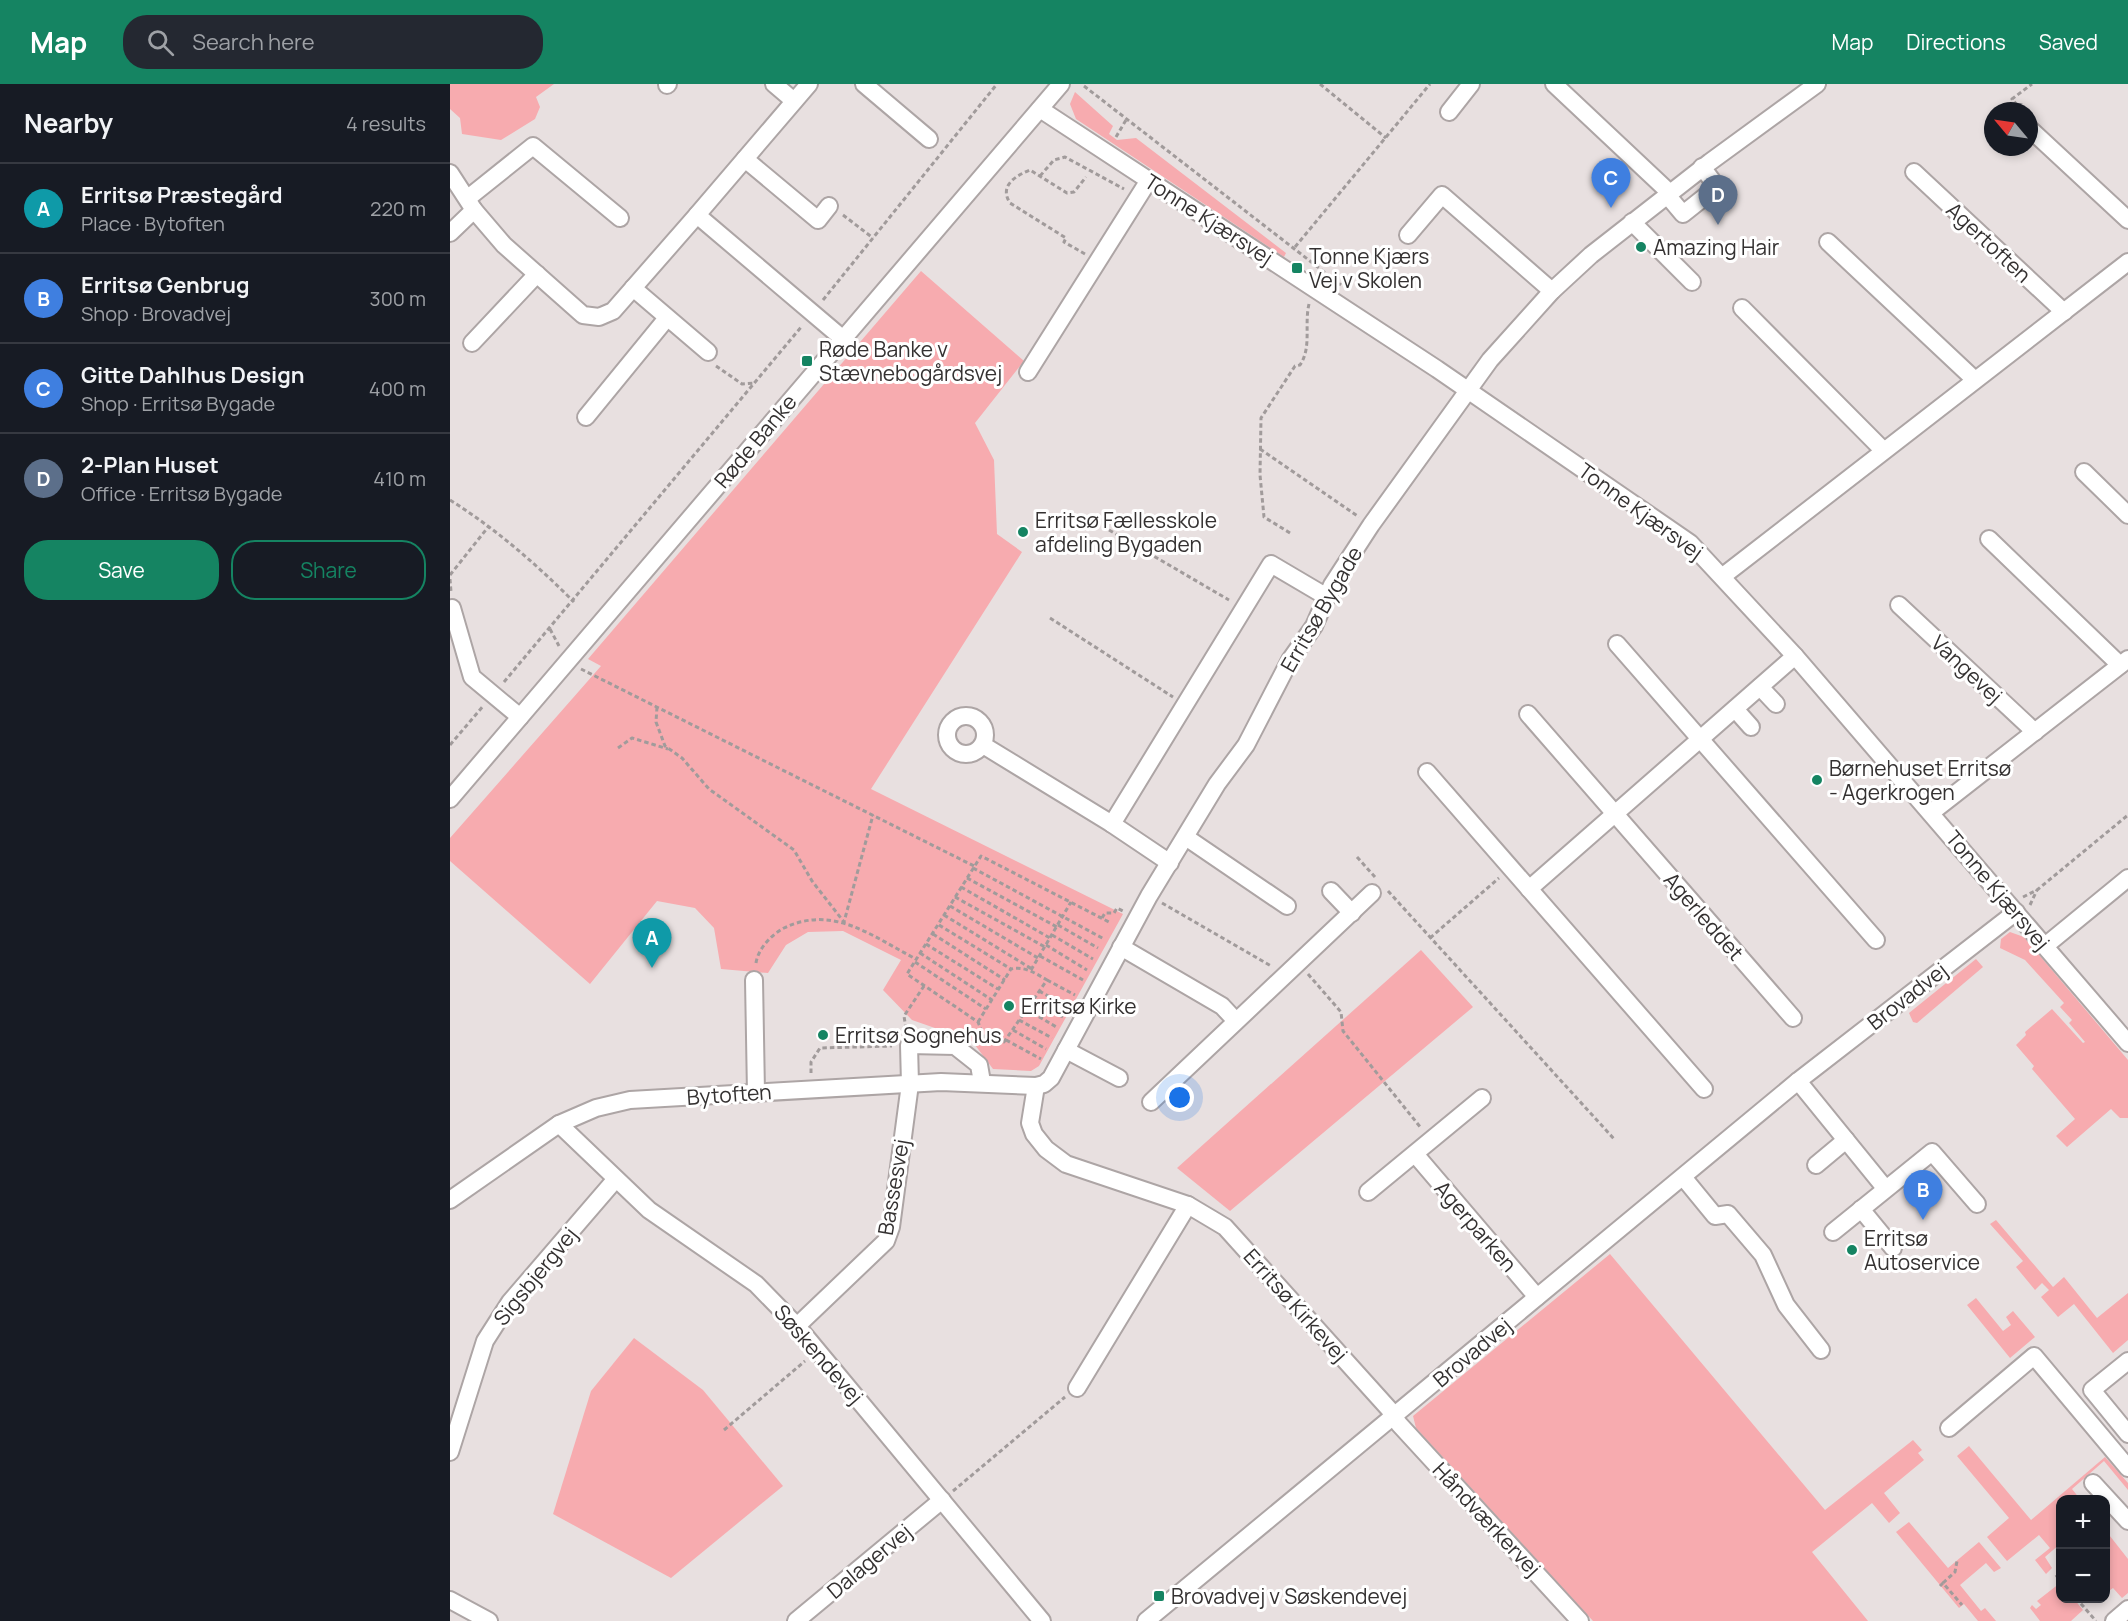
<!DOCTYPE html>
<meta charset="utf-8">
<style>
:root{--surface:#171b24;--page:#242831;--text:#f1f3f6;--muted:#9ea1a6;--line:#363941;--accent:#158462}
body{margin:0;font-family:Manrope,sans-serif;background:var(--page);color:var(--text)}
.controls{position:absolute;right:18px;bottom:18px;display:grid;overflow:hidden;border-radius:12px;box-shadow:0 3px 9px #0003}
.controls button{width:54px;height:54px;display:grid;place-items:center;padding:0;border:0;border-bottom:2px solid var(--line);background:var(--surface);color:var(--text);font:30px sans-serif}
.compass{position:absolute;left:1534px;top:18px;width:54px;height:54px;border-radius:50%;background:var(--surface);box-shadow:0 3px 9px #0003;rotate:299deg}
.you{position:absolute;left:730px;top:1014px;width:21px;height:21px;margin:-15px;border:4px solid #fff;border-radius:50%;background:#1a73e8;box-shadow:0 0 0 9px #1a73e833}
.badge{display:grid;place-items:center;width:39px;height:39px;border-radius:50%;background:var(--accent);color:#fff;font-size:20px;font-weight:700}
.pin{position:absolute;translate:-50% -50px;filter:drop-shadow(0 2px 3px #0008)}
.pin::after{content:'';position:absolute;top:32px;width:21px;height:18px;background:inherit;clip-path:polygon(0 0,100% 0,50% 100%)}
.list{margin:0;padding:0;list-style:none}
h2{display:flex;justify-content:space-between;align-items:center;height:78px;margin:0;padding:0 24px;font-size:26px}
h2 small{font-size:20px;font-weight:400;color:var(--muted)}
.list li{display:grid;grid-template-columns:39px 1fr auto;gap:18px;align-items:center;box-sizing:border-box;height:90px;padding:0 24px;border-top:2px solid var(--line)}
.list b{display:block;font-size:22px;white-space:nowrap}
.list p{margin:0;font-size:20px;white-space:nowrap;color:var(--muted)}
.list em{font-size:20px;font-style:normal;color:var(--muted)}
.actions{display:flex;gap:12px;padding:18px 24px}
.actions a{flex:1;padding:14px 0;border:2px solid var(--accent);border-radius:24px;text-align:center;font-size:21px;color:var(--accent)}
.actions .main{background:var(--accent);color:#fff}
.icon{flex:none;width:33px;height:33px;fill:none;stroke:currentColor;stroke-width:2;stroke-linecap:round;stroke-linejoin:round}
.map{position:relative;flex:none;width:1678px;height:1537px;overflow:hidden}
header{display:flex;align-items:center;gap:36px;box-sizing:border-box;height:84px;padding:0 30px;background:var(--accent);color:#fff}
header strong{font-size:28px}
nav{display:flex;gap:33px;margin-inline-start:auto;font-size:21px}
.search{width:420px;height:54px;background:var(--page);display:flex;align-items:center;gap:15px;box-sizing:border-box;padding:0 21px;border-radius:24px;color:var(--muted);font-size:22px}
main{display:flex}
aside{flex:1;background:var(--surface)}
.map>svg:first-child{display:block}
</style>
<header>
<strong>Map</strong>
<div class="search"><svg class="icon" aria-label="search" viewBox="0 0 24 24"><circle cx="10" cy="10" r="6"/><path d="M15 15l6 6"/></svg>Search here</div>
<nav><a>Map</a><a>Directions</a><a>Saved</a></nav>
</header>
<main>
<aside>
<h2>Nearby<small>4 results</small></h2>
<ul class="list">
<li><span class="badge" style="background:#0f9aa8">A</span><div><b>Erritsø Præstegård</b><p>Place · Bytoften</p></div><em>220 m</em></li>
<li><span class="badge" style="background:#3f7fe0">B</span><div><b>Erritsø Genbrug</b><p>Shop · Brovadvej</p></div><em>300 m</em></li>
<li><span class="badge" style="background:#3f7fe0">C</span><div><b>Gitte Dahlhus Design</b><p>Shop · Erritsø Bygade</p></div><em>400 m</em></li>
<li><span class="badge" style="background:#5c6f8a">D</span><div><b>2-Plan Huset</b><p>Office · Erritsø Bygade</p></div><em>410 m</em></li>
</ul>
<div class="actions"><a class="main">Save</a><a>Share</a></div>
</aside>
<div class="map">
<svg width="1678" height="1537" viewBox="0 0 1678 1537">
<rect width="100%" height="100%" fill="#e8e0e0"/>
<!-- green -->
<g fill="#f7abaf">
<path d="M0 0H104L86 13 90 23 85 35 51 56 12 50 10 34 0 25Z"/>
<path d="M625 8 663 42 659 50 667 56 686 54 836 169 834 173 626 35 620 20Z"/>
<path d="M471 187 574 277 525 339 544 376 547 450 572 468 421 705 673 830 589 982 581 987 543 985 522 957 462 936 433 906 451 876 393 847 358 848 336 861 318 889 271 885 264 844 245 824 207 817 140 900 0 777V754L151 582 138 575Z"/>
<path d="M1560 848 1574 853 1678 976V1034H1670L1661 1025 1617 1063 1606 1052 1625 1035 1582 985 1584 982 1566 961 1576 951 1575 948 1602 925 1633 959 1635 958 1619 939 1622 936 1610 923 1614 919 1575 876 1550 864 1551 855Z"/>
<path d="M971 866 1023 923 780 1127 727 1084Z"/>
<path d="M1526 875 1533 883 1467 939 1463 938 1459 929Z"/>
<path d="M1546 1136 1603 1203 1614 1193 1647 1234 1678 1209V1256L1663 1269 1624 1220 1608 1233 1591 1213 1599 1206 1592 1199 1585 1206 1566 1183 1573 1177 1540 1140Z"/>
<path d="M1160 1170 1375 1426 1463 1356 1472 1366 1468 1369 1474 1376 1434 1409 1450 1429 1439 1439 1422 1419 1362 1468 1418 1537H1143L966 1344 963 1332Z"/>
<path d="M1526 1214 1553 1247 1561 1241 1556 1233 1563 1227 1585 1253 1560 1274 1517 1221Z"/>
<path d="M184 1254 253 1306 333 1402 221 1494 103 1430 141 1307Z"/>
<path d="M1519 1362 1581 1436 1655 1373 1678 1399V1406L1654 1377 1622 1405 1630 1415 1610 1416V1460L1595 1473 1602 1484 1596 1490 1585 1476 1600 1464 1589 1451 1557 1477 1537 1453 1559 1434 1507 1372Z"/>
<path d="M1459 1438 1498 1484 1529 1458 1551 1484 1544 1488 1536 1479 1510 1501 1531 1527 1535 1524 1546 1537H1528L1514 1520 1509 1524 1446 1448Z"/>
<path d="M1656 1447 1678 1475V1509L1672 1514 1663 1504 1656 1509Z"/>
<path d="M1610 1499V1514L1624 1515 1633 1526 1621 1537H1590L1580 1524 1582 1521 1586 1525 1591 1521 1587 1517Z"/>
</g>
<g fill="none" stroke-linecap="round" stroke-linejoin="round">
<defs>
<g id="minor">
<path d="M324 0 344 17"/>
<path d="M414 0 479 55"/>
<path d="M1104 0 1220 109"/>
<path d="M217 1 218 0"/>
<path d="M590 25 987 285 1240 459 1345 572 1678 959"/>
<path d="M999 28 1021 0"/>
<path d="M1579 44 1678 136"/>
<path d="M295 75 368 136 379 122"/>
<path d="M1464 88 1614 228"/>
<path d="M0 89 24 126 54 161 133 231 149 233 163 227 247 131 392 254"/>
<path d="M1217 111 1233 130 1267 103 1252 83"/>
<path d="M18 114 83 62 170 134"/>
<path d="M247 131 359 0"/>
<path d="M1182 138 1242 198"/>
<path d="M0 149 24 126"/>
<path d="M958 151 992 111 1102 207"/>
<path d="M1378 158 1525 296"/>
<path d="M183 204 258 268"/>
<path d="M1292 224 1433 366"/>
<path d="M22 259 87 190"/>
<path d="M578 288 699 96"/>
<path d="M136 333 217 234"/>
<path d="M1634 388 1678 431"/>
<path d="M1539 455 1670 581"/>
<path d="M1273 492 1678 178"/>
<path d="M1449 521 1585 648"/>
<path d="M2 524 22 593 70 633"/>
<path d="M1167 560 1426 856"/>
<path d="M1310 603 1326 620"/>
<path d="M1285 625 1301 643"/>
<path d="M1078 630 1343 934"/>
<circle cx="516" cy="651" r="19"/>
<path d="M533 661 662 740"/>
<path d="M977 688 1254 1005"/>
<path d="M0 715 611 0"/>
<path d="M1482 728 1678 575"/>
<path d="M737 754 837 822"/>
<path d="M720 779 662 740 821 480 877 513"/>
<path d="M1079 805 1345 572"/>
<path d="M881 807 902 829"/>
<path d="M1595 862 1678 794"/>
<path d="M671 863 772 922 786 937"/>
<path d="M304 896 306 1009"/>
<path d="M616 966 669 994"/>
<path d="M1348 997 1435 1104"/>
<path d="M586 1002 580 1039 584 1050 596 1065 616 1080 738 1121 775 1143 939 1325 949 1340 1130 1537"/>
<path d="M701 1018 922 809"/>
<path d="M109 1040 199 1126 306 1200 347 1242 592 1537"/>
<path d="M965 1070 1087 1213"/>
<path d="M1366 1081 1396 1056"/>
<path d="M1233 1093 1265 1132 1278 1130 1313 1171 1336 1221 1371 1266"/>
<path d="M918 1108 1032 1014"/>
<path d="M0 1116 109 1040 146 1024 180 1016 491 998 586 1002 594 1000 601 994 699 812 767 700 796 661 840 576 864 542 882 501 921 441 1040 276 1102 207 1141 171 1260 78 1367 0"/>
<path d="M1411 1125 1443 1164"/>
<path d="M1383 1148 1482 1068 1527 1120"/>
<path d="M347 1242 436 1157 441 1143 460 1000 459 961 505 962 529 981 532 998"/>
<path d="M1678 1277 1642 1306 1678 1350"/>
<path d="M627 1304 738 1121"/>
<path d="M1499 1344 1584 1272 1678 1384"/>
<path d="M0 1368 35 1257 60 1218 165 1096"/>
<path d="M1643 1399 1678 1437"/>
<path d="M0 1516 39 1537"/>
<path d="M346 1537 492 1416"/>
<path d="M696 1537 1348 997 1566 828"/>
<path d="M1664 1537 1678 1525"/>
</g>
</defs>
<!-- minor casing -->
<use href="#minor" stroke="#ada5a5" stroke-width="20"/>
<!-- path -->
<g stroke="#a19b9b" stroke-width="3" stroke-dasharray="4.5 3" stroke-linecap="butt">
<path d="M870 0 936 54"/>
<path d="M634 2 891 201"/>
<path d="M1572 27 1562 15 1582 0"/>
<path d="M666 53 676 36"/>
<path d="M590 92 604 76 615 73 674 105"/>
<path d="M393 131 423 154"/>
<path d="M845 163 980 0"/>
<path d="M635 170 614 158 616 154 560 119C549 102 565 92 580 86L617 109 624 108 636 93"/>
<path d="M373 216 547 0"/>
<path d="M266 282 292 300 304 299"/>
<path d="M810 365 909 433"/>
<path d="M0 416C46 445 85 479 124 518"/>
<path d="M659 446 779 516"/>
<path d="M840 449 814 433 810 391 811 334 845 282 850 281C862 263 854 241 859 220"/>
<path d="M0 491 39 442"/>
<path d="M0 495 1 508"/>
<path d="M600 534 723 613"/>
<path d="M100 545 109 562"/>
<path d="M131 585 524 782"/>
<path d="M54 598 352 242"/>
<path d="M207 623 206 638 215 662 232 674 259 705 344 766 362 797 394 838 423 731"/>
<path d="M0 661 34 621"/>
<path d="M168 664 182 654 218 665"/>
<path d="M907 773 925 793"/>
<path d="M523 784 654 855"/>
<path d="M517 794 607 843"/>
<path d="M511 803 600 854"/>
<path d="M938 807 1165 1056"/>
<path d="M505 813 595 863"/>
<path d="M1573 813 1587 806 1678 731"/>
<path d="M712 819 821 882"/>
<path d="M1580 821 1587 806"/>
<path d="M500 822 588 874"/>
<path d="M494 831 582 885"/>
<path d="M652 834 655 829H664L667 824 673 827"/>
<path d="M489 841 561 885"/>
<path d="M608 841 648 864"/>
<path d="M483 850 555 896"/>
<path d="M602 851 643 875"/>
<path d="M980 854 1049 794"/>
<path d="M476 860 548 905"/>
<path d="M596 861 637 886"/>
<path d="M470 869 542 916"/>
<path d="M590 872 633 896"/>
<path d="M465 878 536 925"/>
<path d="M306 879C308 865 321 851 334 844 384 820 423 853 466 875"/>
<path d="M581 886 621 818"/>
<path d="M858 890 891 928 893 947 971 1044"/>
<path d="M597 896 625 911"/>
<path d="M589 907 618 923"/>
<path d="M583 917 613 933"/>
<path d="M576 925 608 944"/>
<path d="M569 936 602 954"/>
<path d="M528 938 561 885C575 882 585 889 597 896L554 958 535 955"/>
<path d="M456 945 454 932 474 902"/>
<path d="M563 946 596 965"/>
<path d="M535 955 528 938 457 890 531 772 661 839"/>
<path d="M556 956 591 975"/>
<path d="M361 989V978L370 964 442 962"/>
<path d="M274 1346 355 1277"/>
<path d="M503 1407 615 1313"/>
<path d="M1606 1491 1610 1497"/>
<path d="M1493 1499 1505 1488 1507 1477"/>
<path d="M1490 1502 1493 1499 1512 1521"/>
<path d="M1626 1514 1646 1537"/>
</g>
<!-- minor -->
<use href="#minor" stroke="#fff" stroke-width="16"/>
</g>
<!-- markers -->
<g fill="#158462" stroke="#fff" stroke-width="2">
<circle cx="1191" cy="163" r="6"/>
<rect x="841" y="178" width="12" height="12" rx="3"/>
<rect x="351" y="271" width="12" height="12" rx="3"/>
<circle cx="573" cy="448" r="6"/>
<circle cx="1367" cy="696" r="6"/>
<circle cx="559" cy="922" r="6"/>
<circle cx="373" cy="951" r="6"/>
<circle cx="1402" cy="1166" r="6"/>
<rect x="703" y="1506" width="12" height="12" rx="3"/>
</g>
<g text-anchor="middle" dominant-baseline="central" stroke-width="6" stroke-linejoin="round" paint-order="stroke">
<!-- street labels -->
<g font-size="21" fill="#343131" stroke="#fff">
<text transform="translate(759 135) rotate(33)">Tonne Kjærsvej</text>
<text transform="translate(1539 158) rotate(43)">Agertoften</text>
<text transform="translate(305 357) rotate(-50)">Røde Banke</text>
<text transform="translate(1191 427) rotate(36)">Tonne Kjærsvej</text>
<text transform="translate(871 525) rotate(-60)">Erritsø Bygade</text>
<text transform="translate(1517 585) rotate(43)">Vangevej</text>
<text transform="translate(1548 806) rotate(50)">Tonne Kjærsvej</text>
<text transform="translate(1254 832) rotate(49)">Agerleddet</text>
<text transform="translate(1457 912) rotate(-38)">Brovadvej</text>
<text transform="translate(279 1010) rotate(-4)">Bytoften</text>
<text transform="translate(443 1103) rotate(-80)">Bassesvej</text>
<text transform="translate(1026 1142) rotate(49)">Agerparken</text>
<text transform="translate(85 1192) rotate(-51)">Sigsbjergvej</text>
<text transform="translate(846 1221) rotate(48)">Erritsø Kirkevej</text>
<text transform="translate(1022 1268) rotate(-40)">Brovadvej</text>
<text transform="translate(369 1270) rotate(49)">Søskendevej</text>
<text transform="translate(1037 1435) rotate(47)">Håndværkervej</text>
<text transform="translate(419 1477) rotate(-40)">Dalagervej</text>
</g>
<!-- poi labels -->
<g font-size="21" fill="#343131" stroke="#fff" text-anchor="start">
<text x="1203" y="163">Amazing Hair</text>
<text x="859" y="172">Tonne Kjærs<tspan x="859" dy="24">Vej v Skolen</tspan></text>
<text x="369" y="265">Røde Banke v<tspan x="369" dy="24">Stævnebogårdsvej</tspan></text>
<text x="585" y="436">Erritsø Fællesskole<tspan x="585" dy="24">afdeling Bygaden</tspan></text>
<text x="1379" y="684">Børnehuset Erritsø<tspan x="1379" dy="24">- Agerkrogen</tspan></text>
<text x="571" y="922">Erritsø Kirke</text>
<text x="385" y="951">Erritsø Sognehus</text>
<text x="1414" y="1154">Erritsø<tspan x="1414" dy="24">Autoservice</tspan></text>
<text x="721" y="1512">Brovadvej v Søskendevej</text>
</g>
</g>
</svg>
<div class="controls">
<button>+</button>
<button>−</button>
</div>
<svg class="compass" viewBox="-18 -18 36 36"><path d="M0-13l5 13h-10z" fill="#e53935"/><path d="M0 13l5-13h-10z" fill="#9ea1a6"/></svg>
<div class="you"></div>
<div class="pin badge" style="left:202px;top:884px;background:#0f9aa8">A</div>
<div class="pin badge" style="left:1473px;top:1136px;background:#3f7fe0">B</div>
<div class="pin badge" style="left:1161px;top:124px;background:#3f7fe0">C</div>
<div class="pin badge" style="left:1268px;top:141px;background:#5c6f8a">D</div>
</div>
</main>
